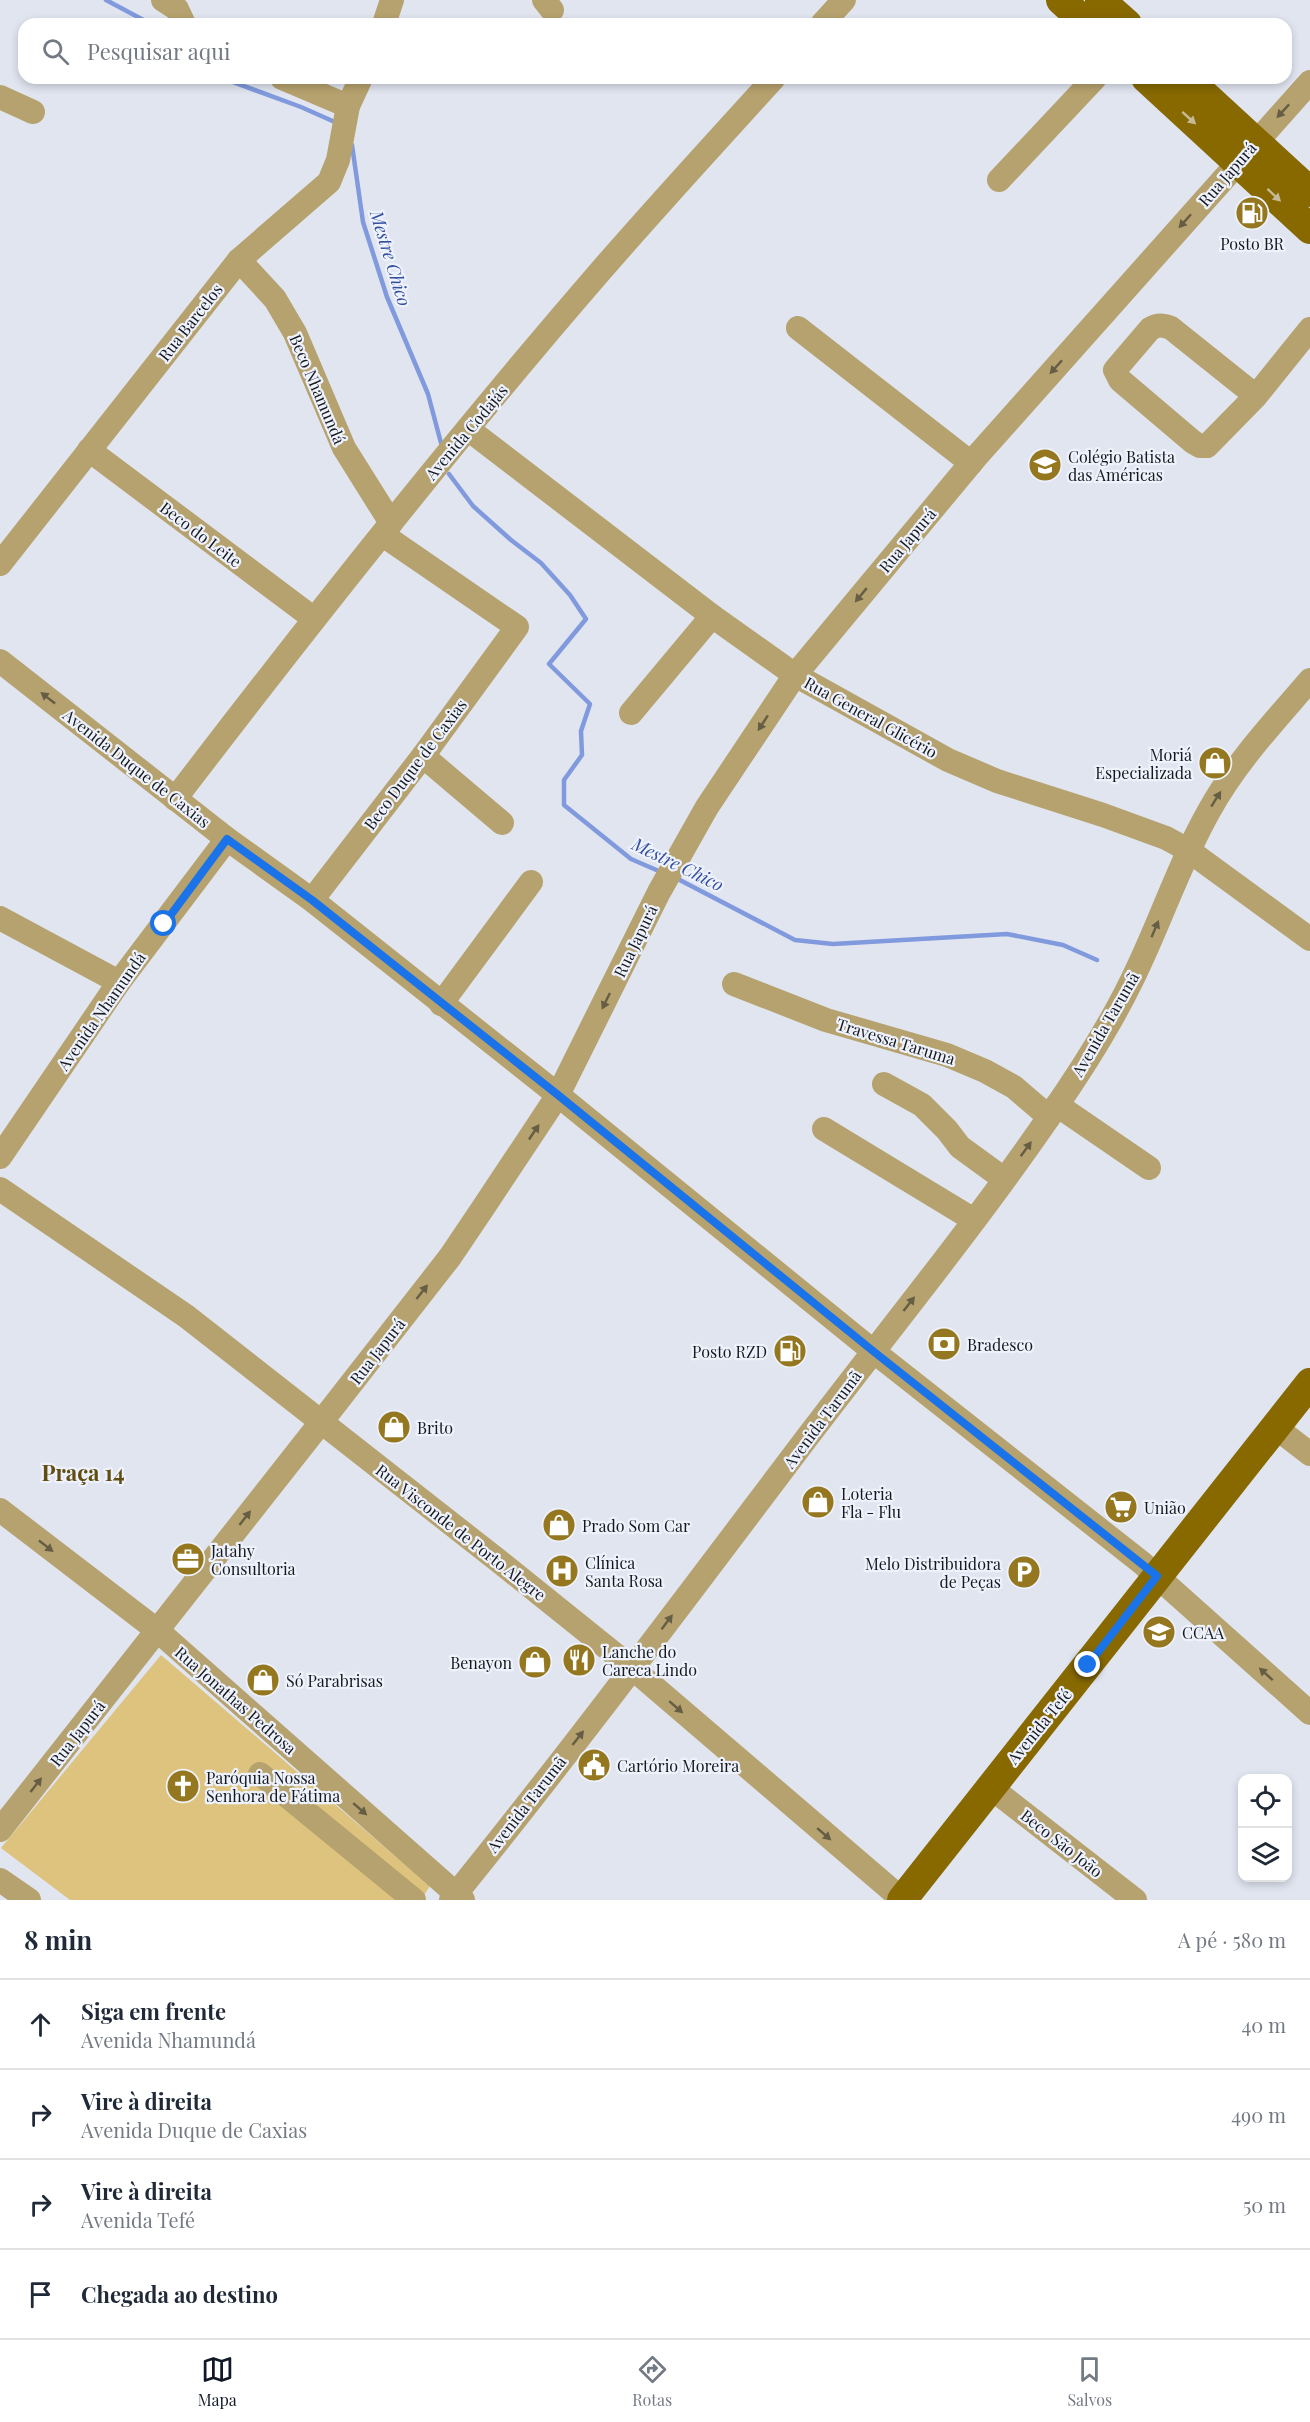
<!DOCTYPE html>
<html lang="pt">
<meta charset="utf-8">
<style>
:root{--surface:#fff;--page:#f2f2f3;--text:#1f2937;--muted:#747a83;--line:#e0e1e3;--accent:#111827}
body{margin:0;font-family:"Playfair Display",serif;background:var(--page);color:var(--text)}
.controls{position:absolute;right:18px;bottom:18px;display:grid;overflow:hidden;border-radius:12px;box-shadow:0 3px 9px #0003}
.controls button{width:54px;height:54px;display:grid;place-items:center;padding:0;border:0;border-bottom:2px solid var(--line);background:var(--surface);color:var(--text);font:30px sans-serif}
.stop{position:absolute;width:18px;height:18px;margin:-14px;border:4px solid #1a73e8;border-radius:50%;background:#fff}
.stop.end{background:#1a73e8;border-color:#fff;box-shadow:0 2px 6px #0008}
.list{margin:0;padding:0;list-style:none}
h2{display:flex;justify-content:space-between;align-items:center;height:78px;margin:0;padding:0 24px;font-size:26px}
h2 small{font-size:20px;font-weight:400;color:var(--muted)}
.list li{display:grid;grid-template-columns:39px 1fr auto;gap:18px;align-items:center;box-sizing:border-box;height:90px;padding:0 24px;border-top:2px solid var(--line)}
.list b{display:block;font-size:22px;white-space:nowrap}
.list p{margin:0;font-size:20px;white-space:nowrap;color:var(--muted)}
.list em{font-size:20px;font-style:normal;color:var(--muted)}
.icon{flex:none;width:33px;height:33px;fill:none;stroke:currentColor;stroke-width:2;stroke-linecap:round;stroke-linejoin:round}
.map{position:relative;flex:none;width:1310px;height:1900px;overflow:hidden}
.search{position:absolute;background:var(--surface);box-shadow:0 3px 9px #0003;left:18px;right:18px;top:18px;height:66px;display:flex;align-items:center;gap:15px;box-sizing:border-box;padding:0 21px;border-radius:18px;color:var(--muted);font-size:22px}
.sheet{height:438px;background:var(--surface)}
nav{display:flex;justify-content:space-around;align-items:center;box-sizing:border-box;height:84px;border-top:2px solid var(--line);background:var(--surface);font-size:16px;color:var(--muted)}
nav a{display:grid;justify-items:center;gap:3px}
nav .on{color:var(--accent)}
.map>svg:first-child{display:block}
</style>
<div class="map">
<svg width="1310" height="1900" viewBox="0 0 1310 1900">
<rect width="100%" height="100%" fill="#e0e5f0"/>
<!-- green -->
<path fill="#dec37e" d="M161 1655 430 1886 421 1900H70L1 1848Z"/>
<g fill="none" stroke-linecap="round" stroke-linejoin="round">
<!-- stream -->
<g stroke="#809add" stroke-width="4.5">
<path d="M106 0 151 24"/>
<path d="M222 78 301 107 337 123"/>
<path d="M352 145 363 222 387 297 428 394 441 443"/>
<path d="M449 474 473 506 511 540 541 563 570 595 586 619 549 664 590 704 581 731 582 755 564 780V805L631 859 661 872"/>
<path d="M674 877 795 940 833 944 1007 934 1063 945 1097 960"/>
</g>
<!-- minor -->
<g stroke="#b6a26e" stroke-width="24">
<path d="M163 0 177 9 184 24"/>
<path d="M544 0 552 10"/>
<path d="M384 24 392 0"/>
<path d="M822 24 844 0"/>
<path d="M282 78 348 106"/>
<path d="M0 97 33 112"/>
<path d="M999 180 1095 78"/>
<path d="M239 260 275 299 295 333 344 448 391 523"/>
<path d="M798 328 971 463"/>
<path d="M1256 396 1171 328C1163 325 1158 324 1150 329L1115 370 1120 380 1193 442 1200 446H1207L1256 396 1310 329"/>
<path d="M468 429 712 616 795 675 948 760 997 781 1103 815 1166 838 1188 850 1310 939"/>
<path d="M89 450 313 618"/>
<path d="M0 564 239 260 329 182 338 160 348 106 361 78"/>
<path d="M0 661 227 839 312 900 558 1095 873 1351 1142 1563 1310 1713"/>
<path d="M631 713 712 616"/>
<path d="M423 756 502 823"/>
<path d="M175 799C311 621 451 444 598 274 655 208 715 143 774 78"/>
<path d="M312 900 423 756 517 627 383 535"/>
<path d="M0 918 119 982"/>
<path d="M734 984 826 1020 947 1055 985 1071 1014 1087 1049 1117"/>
<path d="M441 1004 531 882"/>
<path d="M884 1084 922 1105 947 1130 960 1147 1004 1179"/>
<path d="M1057 1105 1149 1168"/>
<path d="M824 1129 974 1220"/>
<path d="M0 1157 119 982 227 839"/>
<path d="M0 1189 186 1316 500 1562 632 1668 903 1900"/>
<path d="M1275 1427 1310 1454"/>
<path d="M0 1510 158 1631 463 1900"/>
<path d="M260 1774 414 1900"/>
<path d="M990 1787 1135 1900"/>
<path d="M0 1830 322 1421 450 1257 483 1208 558 1095 659 892 707 807 795 675 976 457 1310 82"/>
<path d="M0 1880 29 1900"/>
<path d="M451 1900C574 1748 691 1591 809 1435 889 1330 974 1226 1049 1117 1079 1074 1108 1029 1131 982 1159 926 1178 866 1209 811 1236 762 1274 722 1310 680"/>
</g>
<!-- major -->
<g stroke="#876900" stroke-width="30">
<path d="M1061 0 1087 24"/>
<path d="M1100 0 1127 24"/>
<path d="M1146 78 1310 229"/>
<path d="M1186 78 1310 192"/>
<path d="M902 1900 1310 1383"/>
</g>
</g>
<!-- one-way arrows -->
<defs><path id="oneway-solid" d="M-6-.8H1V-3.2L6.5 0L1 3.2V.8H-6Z" transform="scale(1.5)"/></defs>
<g fill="#665d45">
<use href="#oneway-solid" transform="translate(1283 111) rotate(133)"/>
<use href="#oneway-solid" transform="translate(1185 221) rotate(132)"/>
<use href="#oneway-solid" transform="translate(1056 367) rotate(132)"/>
<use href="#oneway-solid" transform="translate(861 595) rotate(130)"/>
<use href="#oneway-solid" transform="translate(48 698) rotate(-142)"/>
<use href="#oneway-solid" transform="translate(763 723) rotate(123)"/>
<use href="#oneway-solid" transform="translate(1216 799) rotate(-58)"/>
<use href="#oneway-solid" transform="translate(1155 929) rotate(-67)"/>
<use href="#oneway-solid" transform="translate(606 1001) rotate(116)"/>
<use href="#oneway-solid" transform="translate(534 1132) rotate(-56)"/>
<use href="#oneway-solid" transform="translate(1026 1149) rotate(-54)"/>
<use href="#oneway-solid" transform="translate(422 1292) rotate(-52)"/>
<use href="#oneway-solid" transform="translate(909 1304) rotate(-52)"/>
<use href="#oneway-solid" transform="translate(245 1518) rotate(-52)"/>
<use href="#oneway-solid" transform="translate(46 1546) rotate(38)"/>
<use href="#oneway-solid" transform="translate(667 1622) rotate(-53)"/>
<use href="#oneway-solid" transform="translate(1266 1674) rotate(-138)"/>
<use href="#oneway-solid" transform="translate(676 1707) rotate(41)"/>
<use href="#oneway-solid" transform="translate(578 1738) rotate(-52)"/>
<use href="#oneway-solid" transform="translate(36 1785) rotate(-52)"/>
<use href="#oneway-solid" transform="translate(360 1809) rotate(41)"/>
<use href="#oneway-solid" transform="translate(824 1834) rotate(41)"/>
</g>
<g fill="#c5bb98">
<use href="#oneway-solid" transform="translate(1189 118) rotate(42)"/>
<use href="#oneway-solid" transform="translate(1274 195) rotate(43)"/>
</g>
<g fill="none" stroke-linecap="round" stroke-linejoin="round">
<!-- route -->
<path stroke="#1a73e8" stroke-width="8" d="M164 924 227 839 312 900 558 1095 873 1351 1157 1576 1088 1665"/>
</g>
<!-- icons -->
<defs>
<symbol id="fuel-disc" viewBox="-11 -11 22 22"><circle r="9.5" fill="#94771e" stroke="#eef2fd"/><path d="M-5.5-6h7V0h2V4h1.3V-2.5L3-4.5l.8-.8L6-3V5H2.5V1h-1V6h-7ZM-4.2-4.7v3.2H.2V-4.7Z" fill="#fff"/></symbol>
<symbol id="school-disc" viewBox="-11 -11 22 22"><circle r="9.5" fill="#94771e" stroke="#eef2fd"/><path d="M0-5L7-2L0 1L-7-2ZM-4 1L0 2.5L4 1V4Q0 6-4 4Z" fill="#fff"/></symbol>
<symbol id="shop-disc" viewBox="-11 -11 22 22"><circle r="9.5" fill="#94771e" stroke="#eef2fd"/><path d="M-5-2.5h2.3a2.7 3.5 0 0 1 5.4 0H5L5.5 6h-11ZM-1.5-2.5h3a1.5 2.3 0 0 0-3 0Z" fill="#fff"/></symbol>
<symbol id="bank-disc" viewBox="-11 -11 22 22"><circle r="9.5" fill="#94771e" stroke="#eef2fd"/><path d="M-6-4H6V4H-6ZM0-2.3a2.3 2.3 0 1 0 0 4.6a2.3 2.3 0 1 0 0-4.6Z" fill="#fff"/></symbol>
<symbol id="supermarket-disc" viewBox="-11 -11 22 22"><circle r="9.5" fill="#94771e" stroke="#eef2fd"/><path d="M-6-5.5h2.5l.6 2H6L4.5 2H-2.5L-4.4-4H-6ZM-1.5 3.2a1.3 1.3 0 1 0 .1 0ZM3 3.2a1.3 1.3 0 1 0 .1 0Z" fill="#fff"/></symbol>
<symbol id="office-disc" viewBox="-11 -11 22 22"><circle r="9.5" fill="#94771e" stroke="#eef2fd"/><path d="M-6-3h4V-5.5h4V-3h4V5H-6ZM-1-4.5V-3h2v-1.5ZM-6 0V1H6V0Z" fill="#fff"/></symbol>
<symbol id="hospital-disc" viewBox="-11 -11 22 22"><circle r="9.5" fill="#94771e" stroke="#eef2fd"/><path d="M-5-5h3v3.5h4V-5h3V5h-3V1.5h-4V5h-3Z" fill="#fff"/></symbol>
<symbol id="parking-disc" viewBox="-11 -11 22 22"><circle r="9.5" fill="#94771e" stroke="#eef2fd"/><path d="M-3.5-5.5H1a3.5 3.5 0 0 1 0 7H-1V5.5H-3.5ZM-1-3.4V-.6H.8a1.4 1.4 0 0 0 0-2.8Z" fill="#fff"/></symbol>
<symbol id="restaurant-disc" viewBox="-11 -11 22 22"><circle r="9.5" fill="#94771e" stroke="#eef2fd"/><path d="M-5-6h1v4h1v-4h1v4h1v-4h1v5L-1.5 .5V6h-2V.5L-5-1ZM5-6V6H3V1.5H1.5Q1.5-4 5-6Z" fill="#fff"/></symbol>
<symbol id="civic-disc" viewBox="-11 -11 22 22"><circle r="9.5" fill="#94771e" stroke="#eef2fd"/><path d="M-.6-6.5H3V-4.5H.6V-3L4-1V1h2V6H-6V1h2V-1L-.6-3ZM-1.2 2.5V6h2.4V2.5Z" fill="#fff"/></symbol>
<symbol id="church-disc" viewBox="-11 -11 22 22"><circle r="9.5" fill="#94771e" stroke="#eef2fd"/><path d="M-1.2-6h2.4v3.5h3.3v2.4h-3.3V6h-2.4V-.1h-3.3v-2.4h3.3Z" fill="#fff"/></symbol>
</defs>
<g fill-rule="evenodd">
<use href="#fuel-disc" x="1233" y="194" width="38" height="38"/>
<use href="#school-disc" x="1026" y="446" width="38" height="38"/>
<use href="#shop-disc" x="1196" y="744" width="38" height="38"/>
<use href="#bank-disc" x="925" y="1325" width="38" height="38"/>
<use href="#fuel-disc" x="771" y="1332" width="38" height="38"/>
<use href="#shop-disc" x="375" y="1408" width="38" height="38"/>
<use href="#shop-disc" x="799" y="1483" width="38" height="38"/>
<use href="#supermarket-disc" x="1102" y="1488" width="38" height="38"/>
<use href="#shop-disc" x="540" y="1506" width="38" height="38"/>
<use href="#office-disc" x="169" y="1540" width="38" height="38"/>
<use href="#hospital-disc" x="543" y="1552" width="38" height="38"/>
<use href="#parking-disc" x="1005" y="1553" width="38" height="38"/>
<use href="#school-disc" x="1140" y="1613" width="38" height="38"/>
<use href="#restaurant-disc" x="560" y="1641" width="38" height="38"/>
<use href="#shop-disc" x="516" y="1643" width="38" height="38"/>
<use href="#shop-disc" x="244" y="1661" width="38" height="38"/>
<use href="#civic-disc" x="575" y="1746" width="38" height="38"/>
<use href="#church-disc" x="164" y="1767" width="38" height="38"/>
</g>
<g text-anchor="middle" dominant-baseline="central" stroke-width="4.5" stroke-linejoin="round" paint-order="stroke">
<!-- street labels -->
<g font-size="16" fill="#16181c" stroke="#eef2fd">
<text transform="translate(1227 174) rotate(-49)">Rua Japurá</text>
<text transform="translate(190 322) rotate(-52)">Rua Barcelos</text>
<text transform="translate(318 389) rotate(67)">Beco Nhamundá</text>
<text transform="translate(466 432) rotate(-50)">Avenida Codajás</text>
<text transform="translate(201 534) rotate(37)">Beco do Leite</text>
<text transform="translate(907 540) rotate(-50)">Rua Japurá</text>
<text transform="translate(871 717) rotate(29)">Rua General Glicério</text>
<text transform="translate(415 764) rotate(-53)">Beco Duque de Caxias</text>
<text transform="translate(137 768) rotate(38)">Avenida Duque de Caxias</text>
<text transform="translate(635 941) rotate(-64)">Rua Japurá</text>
<text transform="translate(101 1011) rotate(-55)">Avenida Nhamundá</text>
<text transform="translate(1105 1024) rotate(-60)">Avenida Tarumã</text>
<text transform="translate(896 1041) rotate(17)">Travessa Taruma</text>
<text transform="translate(377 1351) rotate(-52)">Rua Japurá</text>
<text transform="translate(822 1419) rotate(-53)">Avenida Tarumã</text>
<text transform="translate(461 1532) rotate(38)">Rua Visconde de Porto Alegre</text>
<text transform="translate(236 1700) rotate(41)">Rua Jonathas Pedrosa</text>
<text transform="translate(1039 1726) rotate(-51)">Avenida Tefé</text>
<text transform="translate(77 1733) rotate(-52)">Rua Japurá</text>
<text transform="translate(526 1804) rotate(-52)">Avenida Tarumã</text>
<text transform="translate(1062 1843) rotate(38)">Beco São João</text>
</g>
<!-- poi labels -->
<g font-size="16" fill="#16181c" stroke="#eef2fd" text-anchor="start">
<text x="1252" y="243" text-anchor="middle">Posto BR</text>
<text x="1068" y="456">Colégio Batista<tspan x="1068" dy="18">das Américas</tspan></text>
<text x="1192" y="754" text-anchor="end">Moriá<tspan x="1192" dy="18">Especializada</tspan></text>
<text x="967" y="1344">Bradesco</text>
<text x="767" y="1351" text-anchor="end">Posto RZD</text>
<text x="417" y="1427">Brito</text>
<text x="841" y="1493">Loteria<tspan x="841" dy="18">Fla - Flu</tspan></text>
<text x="1144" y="1507">União</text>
<text x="582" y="1525">Prado Som Car</text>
<text x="211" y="1550">Jatahy<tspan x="211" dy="18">Consultoria</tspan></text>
<text x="585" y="1562">Clínica<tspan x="585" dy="18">Santa Rosa</tspan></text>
<text x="1001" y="1563" text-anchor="end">Melo Distribuidora<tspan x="1001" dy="18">de Peças</tspan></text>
<text x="1182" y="1632">CCAA</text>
<text x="602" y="1651">Lanche do<tspan x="602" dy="18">Careca Lindo</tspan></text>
<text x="512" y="1662" text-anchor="end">Benayon</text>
<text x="286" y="1680">Só Parabrisas</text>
<text x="617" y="1765">Cartório Moreira</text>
<text x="206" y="1777">Paróquia Nossa<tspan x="206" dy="18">Senhora de Fátima</tspan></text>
</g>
<!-- water labels -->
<g font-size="18" font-style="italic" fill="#344f9e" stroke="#eef2fd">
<text transform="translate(391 258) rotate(73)">Mestre Chico</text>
<text transform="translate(678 864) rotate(26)">Mestre Chico</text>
</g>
<!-- district labels -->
<g font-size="22" font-weight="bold" fill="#614d10" stroke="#eef2fd">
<text x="83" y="1472">Praça 14</text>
</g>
</g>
</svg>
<div class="controls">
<button><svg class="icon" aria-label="locate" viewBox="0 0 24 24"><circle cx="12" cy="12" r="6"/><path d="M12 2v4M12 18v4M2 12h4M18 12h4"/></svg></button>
<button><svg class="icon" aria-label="layers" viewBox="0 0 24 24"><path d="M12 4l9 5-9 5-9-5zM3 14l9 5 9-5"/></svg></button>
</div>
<div class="stop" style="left:164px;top:924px"></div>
<div class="stop end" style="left:1088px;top:1665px"></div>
<div class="search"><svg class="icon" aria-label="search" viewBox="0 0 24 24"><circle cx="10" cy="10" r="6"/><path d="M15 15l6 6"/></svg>Pesquisar aqui</div>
</div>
<section class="sheet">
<h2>8 min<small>A pé · 580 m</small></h2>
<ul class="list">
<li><svg class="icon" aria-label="ahead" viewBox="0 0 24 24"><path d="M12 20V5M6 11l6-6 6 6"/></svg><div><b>Siga em frente</b><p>Avenida Nhamundá</p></div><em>40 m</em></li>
<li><svg class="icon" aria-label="right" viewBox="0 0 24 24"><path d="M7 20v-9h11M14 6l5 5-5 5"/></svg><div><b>Vire à direita</b><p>Avenida Duque de Caxias</p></div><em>490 m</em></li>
<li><svg class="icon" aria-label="right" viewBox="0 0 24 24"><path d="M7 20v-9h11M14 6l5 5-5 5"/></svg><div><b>Vire à direita</b><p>Avenida Tefé</p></div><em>50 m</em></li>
<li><svg class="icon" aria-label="arrive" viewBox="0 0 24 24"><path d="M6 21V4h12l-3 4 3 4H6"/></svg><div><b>Chegada ao destino</b></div></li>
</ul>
</section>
<nav>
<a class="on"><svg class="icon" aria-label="map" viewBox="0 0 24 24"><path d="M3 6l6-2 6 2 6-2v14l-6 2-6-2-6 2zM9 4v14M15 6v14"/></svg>Mapa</a>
<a><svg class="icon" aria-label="directions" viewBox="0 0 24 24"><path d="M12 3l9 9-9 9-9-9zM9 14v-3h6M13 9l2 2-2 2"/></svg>Rotas</a>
<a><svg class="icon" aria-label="saved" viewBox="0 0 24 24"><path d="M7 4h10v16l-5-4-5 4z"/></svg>Salvos</a>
</nav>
